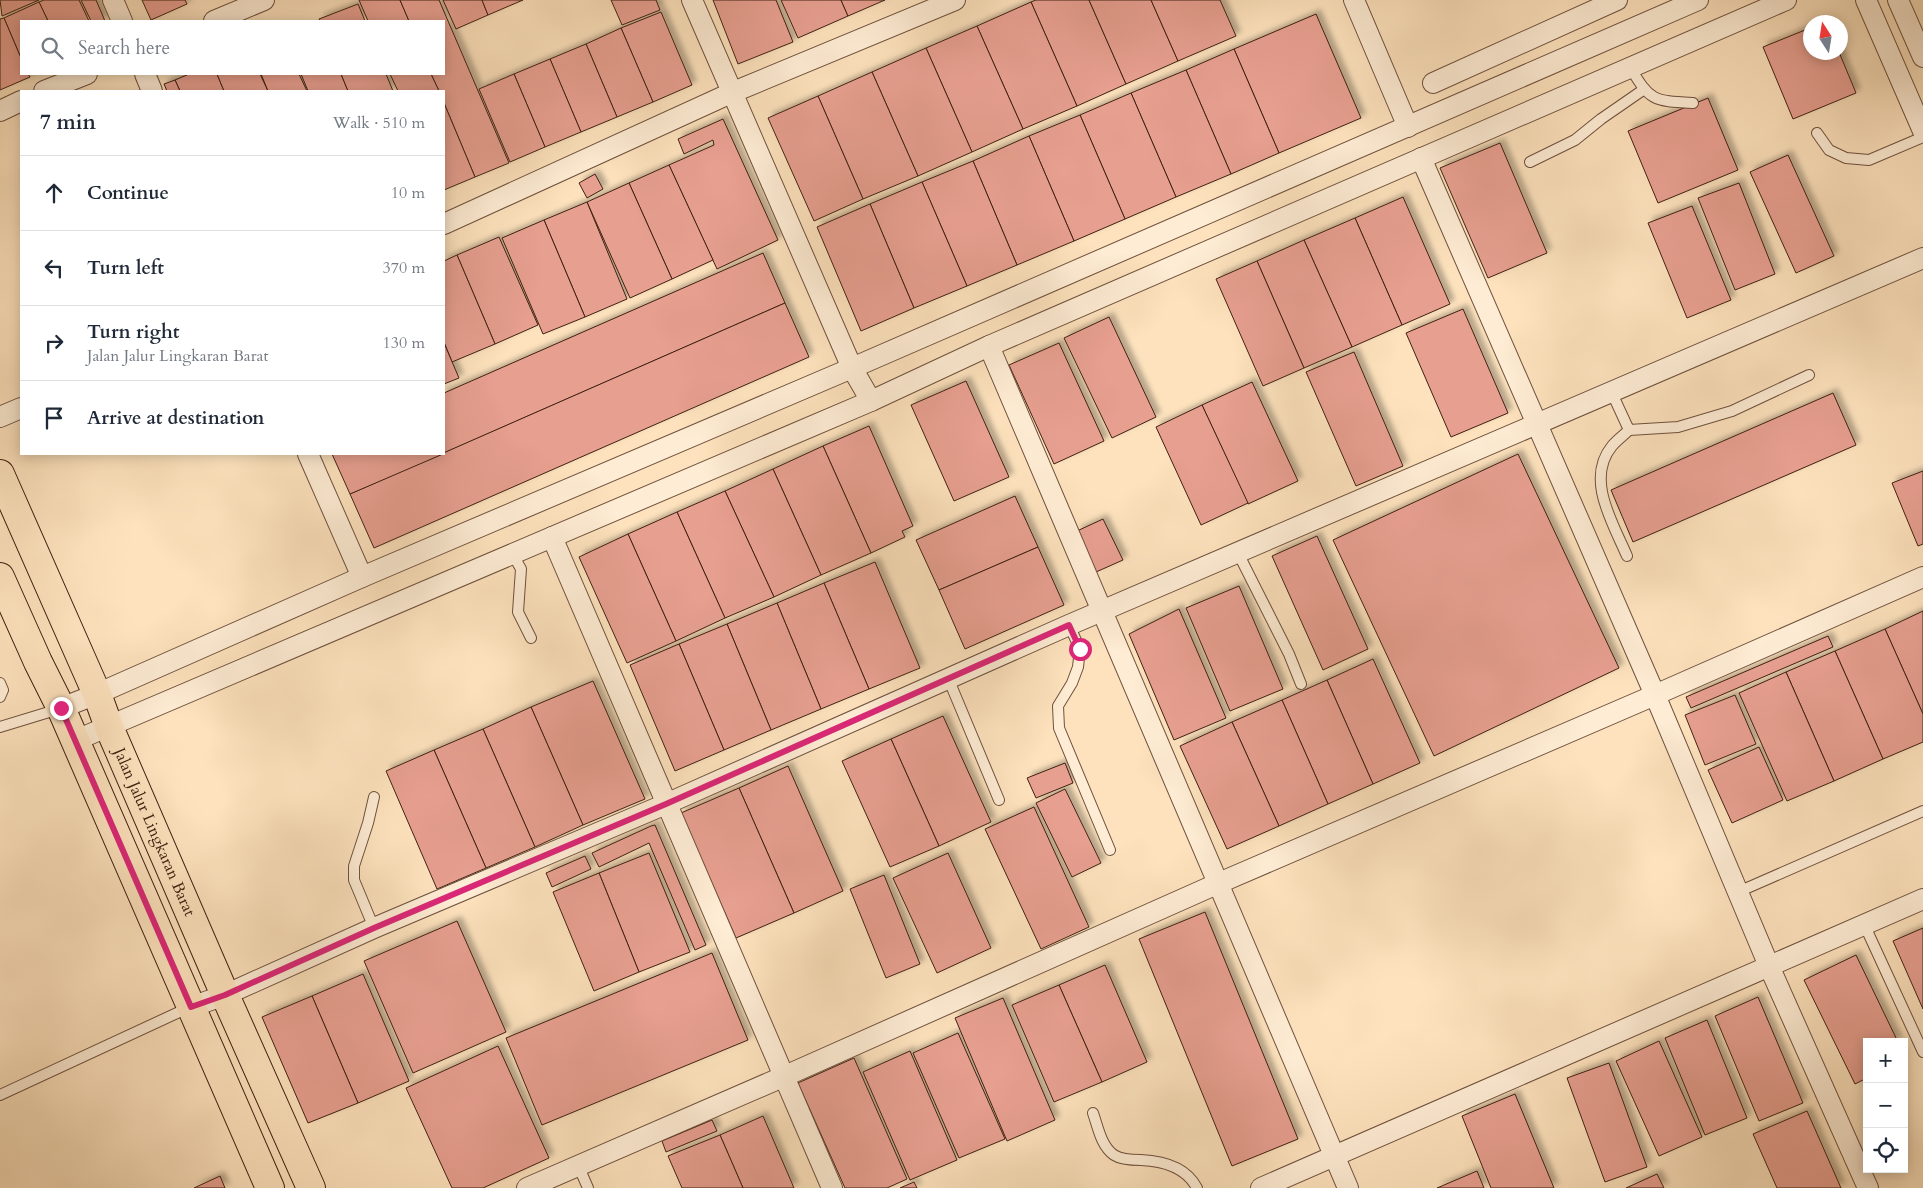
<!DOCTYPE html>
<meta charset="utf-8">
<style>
:root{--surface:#fff;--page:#f6f6f7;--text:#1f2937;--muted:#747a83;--line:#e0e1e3}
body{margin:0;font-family:Cardo,serif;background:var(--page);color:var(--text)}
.controls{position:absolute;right:15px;bottom:15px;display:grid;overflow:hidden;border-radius:0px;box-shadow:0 2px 12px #0003}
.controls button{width:45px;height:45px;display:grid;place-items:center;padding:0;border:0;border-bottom:1px solid var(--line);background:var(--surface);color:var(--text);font:25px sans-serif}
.compass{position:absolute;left:1803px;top:15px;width:45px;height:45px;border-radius:50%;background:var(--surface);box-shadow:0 2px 12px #0003;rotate:348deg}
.stop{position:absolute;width:15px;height:15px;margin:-11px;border:4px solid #db2777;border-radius:50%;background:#fff}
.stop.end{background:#db2777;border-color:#fff;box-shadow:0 1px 5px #0008}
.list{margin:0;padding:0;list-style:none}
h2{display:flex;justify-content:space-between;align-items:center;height:65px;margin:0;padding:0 20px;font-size:21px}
h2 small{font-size:16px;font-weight:400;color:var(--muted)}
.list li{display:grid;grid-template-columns:32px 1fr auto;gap:15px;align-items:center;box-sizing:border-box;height:75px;padding:0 20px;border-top:1px solid var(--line)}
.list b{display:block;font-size:19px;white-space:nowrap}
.list p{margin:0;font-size:16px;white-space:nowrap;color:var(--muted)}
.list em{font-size:16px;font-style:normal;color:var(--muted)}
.icon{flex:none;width:28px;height:28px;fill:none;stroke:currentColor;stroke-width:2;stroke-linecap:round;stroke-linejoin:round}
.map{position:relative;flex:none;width:1923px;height:1188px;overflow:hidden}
.search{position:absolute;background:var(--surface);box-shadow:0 2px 12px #0003;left:20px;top:20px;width:425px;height:55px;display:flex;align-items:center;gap:12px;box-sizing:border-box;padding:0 18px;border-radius:0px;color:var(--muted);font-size:19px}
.panel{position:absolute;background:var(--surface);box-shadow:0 2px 12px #0003;left:20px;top:90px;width:425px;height:365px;border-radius:0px}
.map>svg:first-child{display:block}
</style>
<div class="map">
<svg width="1923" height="1188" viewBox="0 0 1923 1188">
<defs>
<filter id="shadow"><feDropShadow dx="4.5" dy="-4.5" stdDeviation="2.5" flood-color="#0004"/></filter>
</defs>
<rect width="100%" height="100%" fill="#fde2bd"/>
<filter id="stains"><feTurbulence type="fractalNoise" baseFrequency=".004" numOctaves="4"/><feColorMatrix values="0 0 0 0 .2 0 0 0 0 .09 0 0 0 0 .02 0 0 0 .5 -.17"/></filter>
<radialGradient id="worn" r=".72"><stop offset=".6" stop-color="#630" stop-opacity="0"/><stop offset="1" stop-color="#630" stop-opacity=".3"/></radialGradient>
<!-- building -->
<g fill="#e79f90" stroke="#402112" filter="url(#shadow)">
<path d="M0 0H39L2 16Z"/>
<path d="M44 0H79L89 21H48L39 2Z"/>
<path d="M81 0H96L105 21H91Z"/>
<path d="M142 0H185L187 4 151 20Z"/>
<path d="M359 0H400L409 21H368Z"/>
<path d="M400 0H439L509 163 475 177 444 103V91H439L431 74H444V21H409Z"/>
<path d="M443 0H482L488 15 456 29Z"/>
<path d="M482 0H523L488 15Z"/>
<path d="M611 0H656L660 10 622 25Z"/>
<path d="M713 0H776L793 42 738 64Z"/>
<path d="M781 0H841L848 16 798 38Z"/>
<path d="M841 0H885L848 16Z"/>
<path d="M1036 0H1089L1126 84 1077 106 1031 2Z"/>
<path d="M1089 0H1151L1178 61 1126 84Z"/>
<path d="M1151 0H1220L1236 36 1178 61Z"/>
<path d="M39 2 48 21H21V58L4 18Z"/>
<path d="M1031 2 1077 106 1023 129 977 26Z"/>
<path d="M358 4 365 21H320L319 19Z"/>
<path d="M661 12 692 85 653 102 621 28Z"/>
<path d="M1316 14 1361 118 1279 153 1234 49Z"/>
<path d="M4 18 21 58V74H28L30 77 0 90V19Z"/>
<path d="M977 26 1023 129 972 152 926 48Z"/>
<path d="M621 28 653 102 617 117 586 44Z"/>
<path d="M1810 28V52H1839L1856 93 1793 119 1763 47Z"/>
<path d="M586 44 617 117 581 132 550 59Z"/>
<path d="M926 48 972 152 918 176 872 72Z"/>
<path d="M1234 49 1279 153 1231 174 1186 70Z"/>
<path d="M550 59 581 132 545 147 514 74Z"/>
<path d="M1186 70 1231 174 1176 197 1131 93Z"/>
<path d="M872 72 918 176 863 199 818 96Z"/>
<path d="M189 74H217L224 91H180L175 80Z"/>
<path d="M217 74H260L268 91H224Z"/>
<path d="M261 74H299L307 91H268Z"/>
<path d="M301 74H341L348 91H308Z"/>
<path d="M341 74H386L393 91H348Z"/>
<path d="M390 74H431L439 91H398Z"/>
<path d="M514 74 545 147 510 162 479 89Z"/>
<path d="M175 80 180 91H167L164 84Z"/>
<path d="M1131 93 1176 197 1125 219 1080 115Z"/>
<path d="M818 96 863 199 814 221 768 118Z"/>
<path d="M1708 98 1738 170 1658 203 1628 131Z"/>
<path d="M444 103 475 177 444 190Z"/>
<path d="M1080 115 1125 219 1074 241 1029 136Z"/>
<path d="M723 119 778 240 717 269 669 165 714 145 713 140 684 154 678 139Z"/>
<path d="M1029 136 1074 241 1017 265 973 161Z"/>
<path d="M1500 143 1547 253 1488 278 1440 168Z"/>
<path d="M1788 155 1834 256 1796 273 1750 172Z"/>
<path d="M973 161 1017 265 967 286 922 182Z"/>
<path d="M669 165 713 260 672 279 629 183Z"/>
<path d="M595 174 603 189 587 198 579 183Z"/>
<path d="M922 182 967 286 914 308 870 204Z"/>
<path d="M629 183 672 279 630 298 587 202Z"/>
<path d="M1739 183 1775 274 1735 290 1698 198Z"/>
<path d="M1403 197 1450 304 1402 325 1355 218Z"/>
<path d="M587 202 627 299 585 317 544 220Z"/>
<path d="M870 204 914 308 861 331 817 227Z"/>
<path d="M1692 206 1731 300 1687 318 1648 223Z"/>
<path d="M1355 218 1402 325 1352 347 1304 240Z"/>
<path d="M544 220 585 317 543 334 502 238Z"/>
<path d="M499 237 538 325 495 344 457 255Z"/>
<path d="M1304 240 1352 347 1304 368 1257 261Z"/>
<path d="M763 253 785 303 444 453V393Z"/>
<path d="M457 255 495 344 452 362 444 342V261Z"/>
<path d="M1257 261 1304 368 1263 386 1216 279Z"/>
<path d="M785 303 809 357 374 548 350 494Z"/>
<path d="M1463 309 1508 413 1451 437 1406 333Z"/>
<path d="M1109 317 1156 417 1112 438 1064 338Z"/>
<path d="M444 343 459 378 444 384Z"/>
<path d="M1059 343 1104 441 1054 464 1009 365Z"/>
<path d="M1354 352 1403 466 1356 486 1306 372Z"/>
<path d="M966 381 1009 477 954 501 911 405Z"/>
<path d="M1252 382 1298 481 1248 504 1202 405Z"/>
<path d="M1833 393 1856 445 1633 542 1611 490Z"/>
<path d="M1202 405 1248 503 1201 525 1156 427Z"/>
<path d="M869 426 913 526 902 531 905 537 871 553 823 446Z"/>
<path d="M823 446 871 553 821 575 773 469Z"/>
<path d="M332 454H443L350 494Z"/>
<path d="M1518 454 1619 668 1434 756 1333 540Z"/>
<path d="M773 469 821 575 774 597 725 491Z"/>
<path d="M1923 471V544L1918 546 1892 483Z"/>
<path d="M725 491 774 597 725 618 677 512Z"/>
<path d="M1015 496 1038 547 939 590 916 540Z"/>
<path d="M677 512 725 618 676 641 628 534Z"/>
<path d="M1103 519 1123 560 1096 572 1077 531Z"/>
<path d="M628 534 676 641 627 663 579 557Z"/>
<path d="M1317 536 1368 649 1323 670 1272 556Z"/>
<path d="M1038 547 1064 605 965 649 939 590Z"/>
<path d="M875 562 920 668 869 689 824 583Z"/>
<path d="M824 583 869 689 821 709 777 603Z"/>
<path d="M1239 586 1283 689 1230 711 1186 608Z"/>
<path d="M777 603 821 709 771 730 727 624Z"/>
<path d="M1179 609 1226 718 1174 740 1129 634Z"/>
<path d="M1923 611V714L1885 629Z"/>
<path d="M727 624 771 730 724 750 679 644Z"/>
<path d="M1885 629 1923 714V742L1883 759 1835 651Z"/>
<path d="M1828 636 1833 647 1691 708 1686 697Z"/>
<path d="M679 644 724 750 675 771 630 665Z"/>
<path d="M1835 651 1883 759 1834 781 1786 672Z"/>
<path d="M1373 659 1420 763 1373 784 1327 680Z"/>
<path d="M1786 672 1834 781 1787 801 1739 693Z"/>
<path d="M1327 680 1373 784 1328 804 1282 700Z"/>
<path d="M593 681 645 799 583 825 531 707Z"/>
<path d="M1735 695 1756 744 1705 765 1685 715Z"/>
<path d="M1282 700 1328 804 1279 826 1232 722Z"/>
<path d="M531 707 583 825 535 847 483 729Z"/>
<path d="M943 716 991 822 939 846 891 739Z"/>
<path d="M1232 722 1279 826 1227 849 1180 746Z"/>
<path d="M483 729 535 847 486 868 434 750Z"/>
<path d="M891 739 939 846 890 867 842 761Z"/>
<path d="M1759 747 1783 800 1732 823 1708 770Z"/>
<path d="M434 750 486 868 437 889 386 771Z"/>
<path d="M1065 763 1073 783 1036 798 1027 778Z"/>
<path d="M788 766 843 891 794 913 739 788Z"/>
<path d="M739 788 794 913 736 938 681 813Z"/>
<path d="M1065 789 1101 863 1072 877 1036 803Z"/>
<path d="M1034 807 1089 927 1041 949 985 829Z"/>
<path d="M655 825 706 945 695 950 649 843 599 867 592 853 651 826Z"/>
<path d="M649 853 690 952 639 972 599 873Z"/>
<path d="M948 853 991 948 937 973 893 878Z"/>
<path d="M585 856 591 869 552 887 546 873Z"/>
<path d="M599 873 639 972 594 991 553 892Z"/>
<path d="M884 875 920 964 886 978 850 889Z"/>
<path d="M1205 912 1298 1139 1232 1166 1139 939Z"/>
<path d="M457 921 506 1032 413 1073 364 961Z"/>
<path d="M1923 928V1009L1893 941Z"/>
<path d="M712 953 748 1040 542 1125 506 1038Z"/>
<path d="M1856 955 1898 1042H1867V1078L1855 1084 1804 980Z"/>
<path d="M1105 965 1147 1062 1102 1082 1059 985Z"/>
<path d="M363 974 409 1081 358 1103 312 996Z"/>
<path d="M1059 985 1102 1082 1054 1102 1012 1005Z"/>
<path d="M312 996 358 1103 308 1123 262 1017Z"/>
<path d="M1758 997 1803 1103 1759 1121 1715 1016Z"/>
<path d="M1003 998 1055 1120 1007 1141 955 1018Z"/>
<path d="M1707 1020 1747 1118 1705 1135 1665 1038Z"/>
<path d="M958 1033 1005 1139 959 1158 913 1053Z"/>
<path d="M1659 1041 1702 1137 1659 1156 1616 1061Z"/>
<path d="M498 1046 549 1158 483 1188H452L406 1088Z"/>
<path d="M910 1051 957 1160 910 1180 863 1072Z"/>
<path d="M854 1058 907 1179 887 1188H845L798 1083Z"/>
<path d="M1609 1063 1647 1167 1605 1182 1567 1078Z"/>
<path d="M1515 1094 1554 1188H1491L1462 1116Z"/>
<path d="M1807 1111 1841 1188H1777L1753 1134Z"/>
<path d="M763 1116 794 1188H743L720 1135Z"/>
<path d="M712 1120 717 1131 666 1152 662 1141Z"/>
<path d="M720 1135 743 1188H682L668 1156Z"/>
<path d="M1477 1171 1484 1188H1437Z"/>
<path d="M1657 1174 1664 1188H1626Z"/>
<path d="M220 1176 225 1188H194Z"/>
<path d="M914 1182 917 1188H900Z"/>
</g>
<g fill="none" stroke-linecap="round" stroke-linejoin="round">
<defs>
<g id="lane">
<path d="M1630 67C1650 101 1653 101 1693 103"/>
<path d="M1817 133 1829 150 1846 158 1869 160 1923 137"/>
<path d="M1530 162 1575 140 1601 119 1643 90"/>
<path d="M1611 391 1629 430 1678 427 1732 411 1809 375"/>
<path d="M512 553 521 569 518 612 531 638"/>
<path d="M1238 553 1289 654 1301 684"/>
<path d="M1627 556C1613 523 1585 479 1612 446 1617 440 1624 435 1629 430"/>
<path d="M1069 625 1080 649 1078 667 1072 683 1058 706 1059 728 1110 850"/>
<path d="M948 678 999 800"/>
<path d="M0 683 3 690 0 697"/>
<path d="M0 727 59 709"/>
<path d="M1738 892 1923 811"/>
<path d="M1864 924 1923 1052"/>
<path d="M374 928 354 880V866L368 823 374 797"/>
<path d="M0 1095 190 1007"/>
<path d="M1093 1113C1098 1127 1101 1146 1114 1155 1120 1159 1133 1160 1141 1160 1163 1161 1186 1167 1197 1188"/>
<path d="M578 1165 588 1188"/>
</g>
<g id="street">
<path d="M113 0 122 21"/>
<path d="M692 0 852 368 871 401"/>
<path d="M1354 0 1408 127"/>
<path d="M1866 0 1923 131"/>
<path d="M1898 0 1923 57"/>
<path d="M214 21 264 0"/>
<path d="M145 74 152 91"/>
<path d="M1433 83 1617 0"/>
<path d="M44 91 87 74"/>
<path d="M0 111 21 101"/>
<path d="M1421 158 1655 695 1769 966 1868 1188"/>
<path d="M444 224 731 93 955 0"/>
<path d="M989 346 1348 1188"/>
<path d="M0 417 21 408"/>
<path d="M308 454 362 577"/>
<path d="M552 537 832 1188"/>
<path d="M61 708 97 694 362 577 852 368 1698 0"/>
<path d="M74 741 871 401 989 346 1786 0"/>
<path d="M191 1007 225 995 374 928 666 804 1069 625 1923 258"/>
<path d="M527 1188 785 1076 1219 883 1655 695 1923 577"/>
<path d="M1261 1188 1923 899"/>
</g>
<g id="primary">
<path id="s1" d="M0 474 97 694 109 727 225 995 311 1188"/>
<path d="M0 577 38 662 61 708 270 1188"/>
</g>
</defs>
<!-- lane casing -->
<use href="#lane" stroke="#6f513d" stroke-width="12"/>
<!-- street casing -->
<use href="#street" stroke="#6f513d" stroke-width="22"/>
<!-- primary casing -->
<use href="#primary" stroke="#402112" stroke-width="30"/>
<!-- lane -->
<use href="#lane" stroke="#feecd4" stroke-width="10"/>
<!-- street -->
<use href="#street" stroke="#feecd4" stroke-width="20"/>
<!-- primary -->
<use href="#primary" stroke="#fde2bd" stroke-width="28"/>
</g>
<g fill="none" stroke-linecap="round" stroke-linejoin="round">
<!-- route -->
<path stroke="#db2777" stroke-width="6" d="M61 708 191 1007 225 995 374 928 666 804 1069 625 1080 649"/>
</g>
<g text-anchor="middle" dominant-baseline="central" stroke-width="4" stroke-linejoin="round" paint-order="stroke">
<!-- street labels -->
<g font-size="16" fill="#402112" stroke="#feecd4">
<text stroke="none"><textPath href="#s1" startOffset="390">Jalan Jalur Lingkaran Barat</textPath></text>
</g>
</g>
<rect width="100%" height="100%" filter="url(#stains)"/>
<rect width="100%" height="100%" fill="url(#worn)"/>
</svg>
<div class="controls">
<button>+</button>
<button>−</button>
<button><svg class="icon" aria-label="locate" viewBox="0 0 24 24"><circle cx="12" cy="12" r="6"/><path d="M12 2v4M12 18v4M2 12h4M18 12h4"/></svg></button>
</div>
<svg class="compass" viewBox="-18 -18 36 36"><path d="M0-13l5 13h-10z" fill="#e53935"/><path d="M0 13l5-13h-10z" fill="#747a83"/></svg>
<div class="stop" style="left:1080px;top:649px"></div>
<div class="stop end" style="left:61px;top:708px"></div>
<div class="search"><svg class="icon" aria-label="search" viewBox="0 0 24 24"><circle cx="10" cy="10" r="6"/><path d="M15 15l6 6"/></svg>Search here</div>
<section class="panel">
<h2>7 min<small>Walk · 510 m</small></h2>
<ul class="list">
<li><svg class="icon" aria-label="ahead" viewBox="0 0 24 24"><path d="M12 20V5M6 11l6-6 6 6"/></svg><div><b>Continue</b></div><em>10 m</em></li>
<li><svg class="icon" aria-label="left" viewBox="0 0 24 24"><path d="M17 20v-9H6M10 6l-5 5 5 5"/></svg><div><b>Turn left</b></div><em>370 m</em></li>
<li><svg class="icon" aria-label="right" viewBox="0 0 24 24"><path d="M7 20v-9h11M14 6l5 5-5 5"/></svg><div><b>Turn right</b><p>Jalan Jalur Lingkaran Barat</p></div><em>130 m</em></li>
<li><svg class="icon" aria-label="arrive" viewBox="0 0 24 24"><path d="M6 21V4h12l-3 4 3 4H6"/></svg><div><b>Arrive at destination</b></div></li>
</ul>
</section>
</div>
